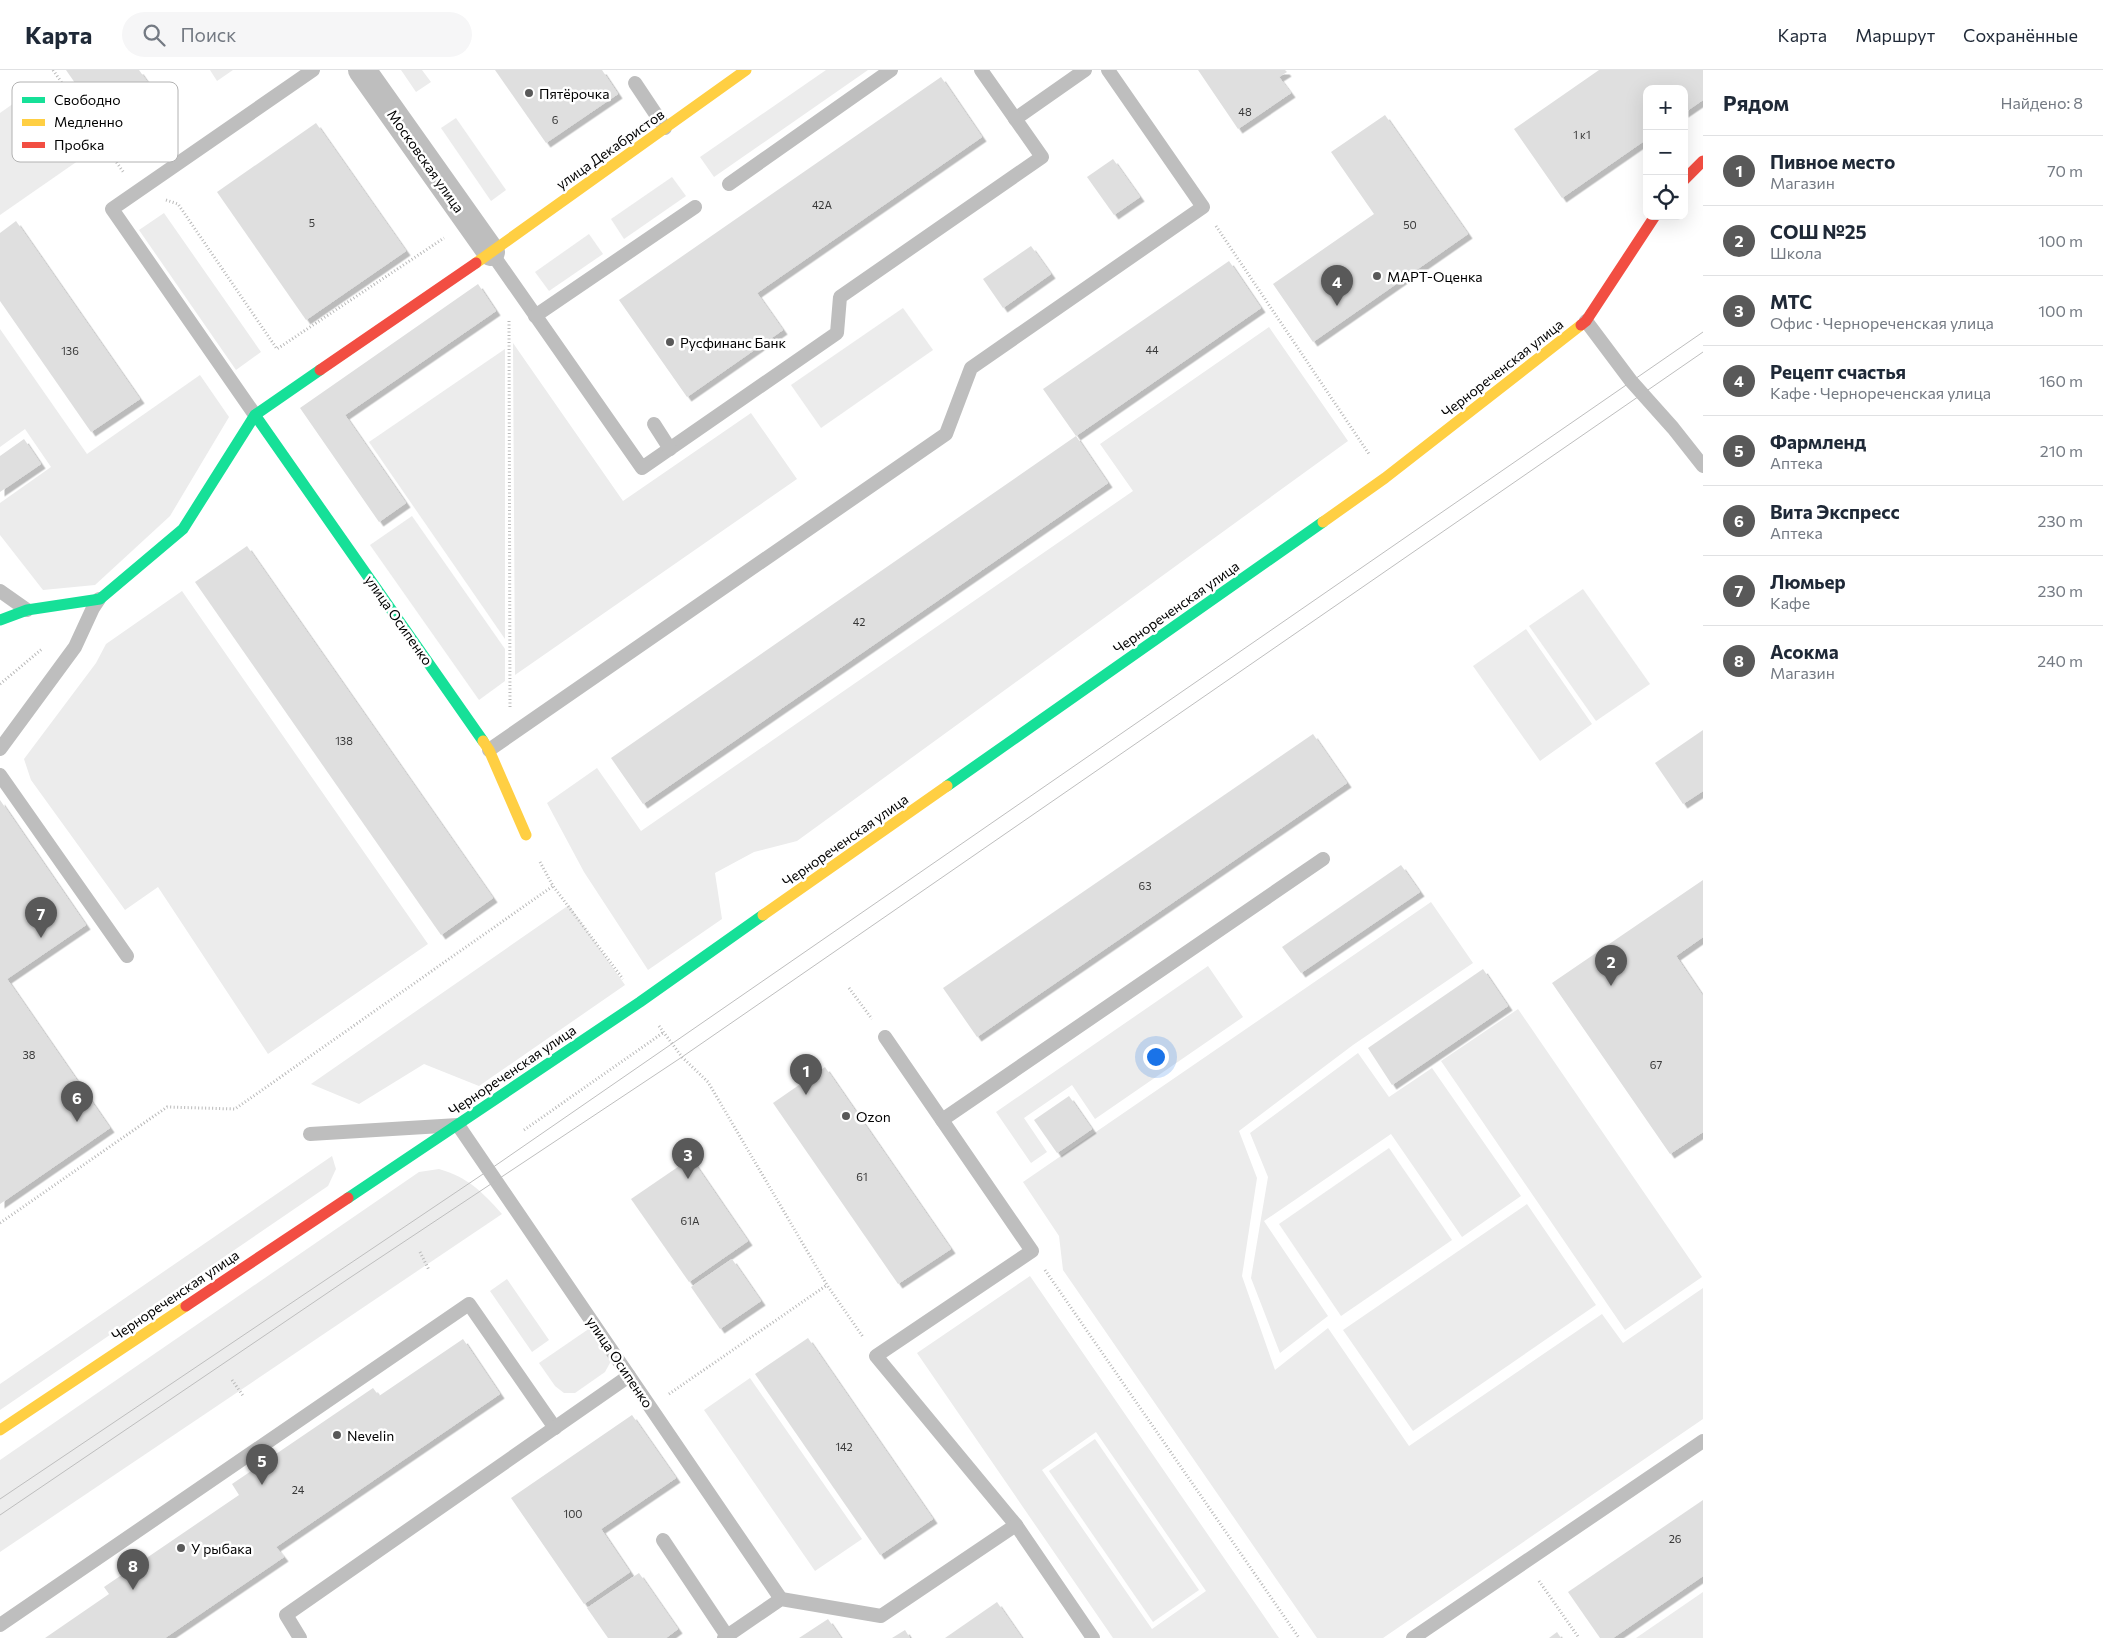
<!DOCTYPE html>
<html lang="ru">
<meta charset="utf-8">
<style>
:root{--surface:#fff;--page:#f6f6f7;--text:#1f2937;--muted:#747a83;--line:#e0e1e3;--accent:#595959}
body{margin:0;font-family:Commissioner,sans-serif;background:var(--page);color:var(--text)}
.controls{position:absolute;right:15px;top:15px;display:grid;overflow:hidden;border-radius:10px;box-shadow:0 5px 20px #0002}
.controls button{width:45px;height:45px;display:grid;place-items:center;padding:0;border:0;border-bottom:1px solid var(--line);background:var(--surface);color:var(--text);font:25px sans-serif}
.you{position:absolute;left:1155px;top:986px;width:18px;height:18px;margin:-12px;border:4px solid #fff;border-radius:50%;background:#1a73e8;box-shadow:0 0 0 8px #1a73e833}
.badge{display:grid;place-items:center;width:32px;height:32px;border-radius:50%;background:var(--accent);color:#fff;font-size:16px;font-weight:700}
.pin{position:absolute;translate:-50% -41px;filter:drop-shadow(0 1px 2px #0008)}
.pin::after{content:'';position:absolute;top:26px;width:18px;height:15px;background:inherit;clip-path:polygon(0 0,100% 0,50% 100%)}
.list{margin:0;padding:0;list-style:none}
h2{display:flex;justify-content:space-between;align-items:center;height:65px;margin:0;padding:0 20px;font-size:21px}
h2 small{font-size:16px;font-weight:400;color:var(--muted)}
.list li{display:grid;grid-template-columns:32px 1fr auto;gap:15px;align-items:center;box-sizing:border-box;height:70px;padding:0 20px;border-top:1px solid var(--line)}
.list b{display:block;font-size:19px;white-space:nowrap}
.list p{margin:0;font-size:16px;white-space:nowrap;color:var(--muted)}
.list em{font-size:16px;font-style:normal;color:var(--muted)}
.icon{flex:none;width:28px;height:28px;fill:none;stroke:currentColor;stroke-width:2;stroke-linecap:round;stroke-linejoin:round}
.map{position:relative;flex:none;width:1703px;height:1568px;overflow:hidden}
header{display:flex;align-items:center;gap:30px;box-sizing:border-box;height:70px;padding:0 25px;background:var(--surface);border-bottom:1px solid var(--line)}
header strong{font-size:24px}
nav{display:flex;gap:28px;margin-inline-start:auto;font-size:18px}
.search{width:350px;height:45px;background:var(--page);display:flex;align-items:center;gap:12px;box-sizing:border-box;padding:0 18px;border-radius:28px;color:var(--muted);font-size:19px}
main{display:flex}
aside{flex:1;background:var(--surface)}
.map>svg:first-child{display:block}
</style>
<header>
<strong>Карта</strong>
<div class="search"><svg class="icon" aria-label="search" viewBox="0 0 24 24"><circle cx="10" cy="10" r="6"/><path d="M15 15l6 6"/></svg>Поиск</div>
<nav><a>Карта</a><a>Маршрут</a><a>Сохранённые</a></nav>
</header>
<main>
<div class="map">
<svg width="1703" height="1568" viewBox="0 0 1703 1568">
<defs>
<filter id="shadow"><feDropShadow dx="4.5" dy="4.5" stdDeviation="0" flood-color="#0004"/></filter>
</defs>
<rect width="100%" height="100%" fill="#fff"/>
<!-- green -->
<g fill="#ececec" fill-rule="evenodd">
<path d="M210 0H233L217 11Z"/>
<path d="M401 0H422L431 12 416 22Z"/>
<path d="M826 0H868L714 107 700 87Z"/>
<path d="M34 19 82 88 0 145V43Z"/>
<path d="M456 48 506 120 491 131 441 58Z"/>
<path d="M672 107 686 126 624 169 611 149Z"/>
<path d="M164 143 261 282 236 300 139 160Z"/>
<path d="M589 164 603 184 549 221 535 202Z"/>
<path d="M903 238 933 280 821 358 791 315Z"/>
<path d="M1269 257 1348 371 797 771 754 782 715 803 722 849 648 900 584 802 547 733 597 698 641 761 1133 421 1100 374Z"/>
<path d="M0 259 87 384 200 305 229 347 170 446 95 515 43 520 0 465V433L51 397 25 359 0 377Z"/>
<path d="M513 273 623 431 751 343 797 409 515 605Z"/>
<path d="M505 279V569L369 372Z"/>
<path d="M412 446 505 579V611L479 630 370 475Z"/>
<path d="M1583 519 1650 614 1596 651 1529 556Z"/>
<path d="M182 521 428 874 268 984 158 817 125 840 31 710 24 689 96 593 106 574Z"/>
<path d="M1526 559 1592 654 1540 691 1473 596Z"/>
<path d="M1431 832 1473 893 1353 975 1239 1061 1257 1108 1242 1206 1275 1300 1328 1258 1409 1376 1602 1244 1623 1273 1703 1218V1349L1383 1568H1317L1063 1200 1059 1166 1023 1112Z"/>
<path d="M569 835 625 915 479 1016 424 994 359 1034 311 1014Z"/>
<path d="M1208 896 1243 947 1095 1049 1072 1015 1024 1048 1047 1082 1031 1093 996 1042Z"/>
<path d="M1518 939 1702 1207 1625 1260 1441 991Z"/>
<path d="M1358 983 1389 1027 1432 998 1521 1126 1462 1167 1391 1064 1264 1151 1328 1246 1280 1283 1251 1208 1268 1107 1250 1063Z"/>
<path d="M1389 1078 1452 1170 1341 1246 1279 1154Z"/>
<path d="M332 1086 336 1099 328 1116 0 1340V1314Z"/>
<path d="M439 1099C469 1108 481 1121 502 1144L0 1482V1390L419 1102Z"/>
<path d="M1527 1134 1596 1235 1413 1361 1343 1260Z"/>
<path d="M1030 1206 1279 1568H1113L917 1283ZM1096 1362 1206 1521 1152 1559 1042 1400Z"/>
<path d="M507 1209 549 1270 532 1282 490 1221Z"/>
<path d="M593 1256 611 1291 605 1302 575 1323H564L555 1316 539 1293Z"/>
<path d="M750 1308 862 1469 815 1501 704 1340Z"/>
<path d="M1095 1369 1199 1520 1153 1552 1049 1401Z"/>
<path d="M1703 1522V1568H1636Z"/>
</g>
<!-- building -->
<g fill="#dfdfdf" filter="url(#shadow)">
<path d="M66 0H139L170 44 120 78Z"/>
<path d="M495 0H602L618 24 546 73Z"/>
<path d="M1198 0H1285L1287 2 1279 7 1291 23 1238 59Z"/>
<path d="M1599 0H1703V30L1684 43V19H1647V69L1562 128 1514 59Z"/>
<path d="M941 7 982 67 757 223 783 260 687 327 619 230Z"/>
<path d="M1385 45 1468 164 1313 272 1273 214 1374 144 1331 82Z"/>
<path d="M316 53 406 181 306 250 217 122Z"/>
<path d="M1113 89 1140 127 1114 145 1087 107Z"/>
<path d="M16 151 140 329 91 362 0 231V163Z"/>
<path d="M1031 176 1051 204 1003 238 983 209Z"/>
<path d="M1229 191 1261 238 1076 366 1108 413 643 734 611 688 1076 366 1043 319Z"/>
<path d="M478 214 496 241 345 345 406 433 379 452 300 338Z"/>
<path d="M24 369 41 394 0 422V386Z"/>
<path d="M247 476 493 828 441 865 195 512Z"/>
<path d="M1703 660V721L1683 734 1655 693Z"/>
<path d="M1313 664 1347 713 977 967 943 918Z"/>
<path d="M0 730 86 855 7 909 110 1058 0 1134Z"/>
<path d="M1401 795 1420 822 1301 903 1282 877Z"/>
<path d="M1703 810V867L1676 886 1703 926V1062L1670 1084 1552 913Z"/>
<path d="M1483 899 1508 936 1392 1015 1368 978Z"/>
<path d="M825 997 951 1179 898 1214 773 1033Z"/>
<path d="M1069 1026 1092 1059 1057 1083 1034 1050Z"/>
<path d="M691 1088 748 1171 689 1212 631 1129Z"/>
<path d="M732 1189 761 1231 720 1259 691 1217Z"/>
<path d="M808 1268 933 1449 880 1485 755 1304Z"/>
<path d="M463 1269 500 1324 276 1477 284 1487 165 1568H45L109 1524 104 1517 239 1425 232 1414 373 1318 379 1326Z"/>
<path d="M632 1345 676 1408 601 1459 630 1502 584 1534 511 1428Z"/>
<path d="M1703 1430V1506L1613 1568H1600L1568 1522Z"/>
<path d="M639 1503 678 1559 666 1568H608L587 1538Z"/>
<path d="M997 1532 1022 1568H945Z"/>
<path d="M828 1549 841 1568H799Z"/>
<path d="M905 1560 910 1568H892Z"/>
<path d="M1557 1562 1561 1568H1549Z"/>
</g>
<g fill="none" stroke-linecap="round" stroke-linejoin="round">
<!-- path -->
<g stroke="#b9b9b9" stroke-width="3" stroke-dasharray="1 2.5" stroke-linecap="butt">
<path d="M53 0 124 103"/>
<path d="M166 130 178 134 277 279 444 168"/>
<path d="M1216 156 1369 384"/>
<path d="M509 251 510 637"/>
<path d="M0 614 42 579"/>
<path d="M540 792 553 816 623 909"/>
<path d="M849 918 872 949"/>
<path d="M659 956 682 987 708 1012 827 1215 863 1267"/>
<path d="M524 1060 664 962"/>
<path d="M0 1153 167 1037 235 1039 553 816"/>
<path d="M420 1182 429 1200"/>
<path d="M1045 1200 1299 1568"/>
<path d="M232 1310 244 1327"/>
<path d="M669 1324 827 1215"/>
<path d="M1539 1511 1579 1568"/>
</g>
<!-- lane -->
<g stroke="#bebebe" stroke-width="14">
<path d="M635 13 665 58"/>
<path d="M1015 49 1085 0"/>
<path d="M729 114 891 0"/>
<path d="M491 182 642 398 837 263 840 227 1042 87 981 0"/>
<path d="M535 246 695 137"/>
<path d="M1586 251 1631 311 1673 358 1703 396"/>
<path d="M255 345 112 139 313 0"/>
<path d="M654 354 670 379"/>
<path d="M0 521 27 540"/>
<path d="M0 679 75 577 93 538 99 529"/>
<path d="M489 680 946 364 971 298 1203 137 1108 0"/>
<path d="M0 705 127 886"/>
<path d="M885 967 1032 1181 876 1286 1016 1455 1093 1568"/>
<path d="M942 1050 1323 789"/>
<path d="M310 1064 458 1055 781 1529"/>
<path d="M663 1470 727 1566"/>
<path d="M0 1555 469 1234 555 1358"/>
<path d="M300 1568 286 1545 629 1306"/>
<path d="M724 1568 781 1529 881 1546 1016 1455"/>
<path d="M1413 1568 1703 1371"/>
</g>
<!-- street -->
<path stroke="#bebebe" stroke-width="28" d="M362 0 491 182"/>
<!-- fast -->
<g stroke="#16e098" stroke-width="11">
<path d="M255 345 483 671"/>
<path d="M0 550 27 540 100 529 183 459 255 345 320 300"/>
<path d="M947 716 1323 452"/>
<path d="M348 1128 640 932 763 845"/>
</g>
<!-- slow -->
<g stroke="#ffcf43" stroke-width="11">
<path d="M476 193 746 0"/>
<path d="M1323 452 1385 408 1581 255"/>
<path d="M483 671 489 680 526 765"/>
<path d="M763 845 947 716"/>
<path d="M0 1360 186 1236"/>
</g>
<!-- jam -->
<g stroke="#f24e42" stroke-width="11">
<path d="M1684 110 1703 91"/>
<path d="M1581 255 1586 251 1655 146"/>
<path d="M320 300 476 193"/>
<path d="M186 1236 348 1128"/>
</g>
<!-- tram -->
<g stroke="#bebebe" stroke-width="1">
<path d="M0 1429 489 1100 1703 262"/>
<path d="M0 1445 348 1209 682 987 1703 282"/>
</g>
</g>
<!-- markers -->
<g fill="#595959" stroke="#fff" stroke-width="2">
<circle cx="529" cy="23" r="5"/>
<circle cx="1377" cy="206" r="5"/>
<circle cx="670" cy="272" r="5"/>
<circle cx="846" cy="1046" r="5"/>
<circle cx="337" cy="1365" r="5"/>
<circle cx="181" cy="1478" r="5"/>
</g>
<g text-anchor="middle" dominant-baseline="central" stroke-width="5" stroke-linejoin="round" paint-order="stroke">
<!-- number labels -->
<g font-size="11" fill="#383838">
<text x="1245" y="41">48</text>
<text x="555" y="49">6</text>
<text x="1582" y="64">1 к1</text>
<text x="822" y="134">42А</text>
<text x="312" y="152">5</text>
<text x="1410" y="154">50</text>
<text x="1152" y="279">44</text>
<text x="70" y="280">136</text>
<text x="859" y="551">42</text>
<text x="344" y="670">138</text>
<text x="1145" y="815">63</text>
<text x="29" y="984">38</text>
<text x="1656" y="994">67</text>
<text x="862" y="1106">61</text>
<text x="690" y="1150">61А</text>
<text x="844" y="1376">142</text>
<text x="298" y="1419">24</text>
<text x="573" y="1443">100</text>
<text x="1675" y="1468">26</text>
</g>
<!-- poi labels -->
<g font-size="14" fill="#000" stroke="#fff" text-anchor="start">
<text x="539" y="23">Пятёрочка</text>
<text x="1387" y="206">МАРТ-Оценка</text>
<text x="680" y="272">Русфинанс Банк</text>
<text x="856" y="1046">Ozon</text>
<text x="347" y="1365">Nevelin</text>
<text x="191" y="1478">У рыбака</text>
</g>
<!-- street labels -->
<g font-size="14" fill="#000" stroke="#fff">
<text transform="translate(610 79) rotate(-35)">улица Декабристов</text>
<text transform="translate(426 91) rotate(55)">Московская улица</text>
<text transform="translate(1502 298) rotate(-38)">Чернореченская улица</text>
<text transform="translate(1176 537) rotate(-35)">Чернореченская улица</text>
<text transform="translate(399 550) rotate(55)">улица Осипенко</text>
<text transform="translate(845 770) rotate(-35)">Чернореченская улица</text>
<text transform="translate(512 1000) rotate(-34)">Чернореченская улица</text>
<text transform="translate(175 1225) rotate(-34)">Чернореченская улица</text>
<text transform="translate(620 1292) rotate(56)">улица Осипенко</text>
</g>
</g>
<!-- legend -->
<rect x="12" y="12" width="166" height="80" rx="8" fill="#fff" stroke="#b2b2b2" stroke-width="1"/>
<rect x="22" y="27" width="23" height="6" fill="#16e098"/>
<rect x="22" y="49" width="23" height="7" fill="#ffcf43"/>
<rect x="22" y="72" width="23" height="6" fill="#f24e42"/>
<g font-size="14" fill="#000">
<text x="54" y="35">Свободно</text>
<text x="54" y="57">Медленно</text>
<text x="54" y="80">Пробка</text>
</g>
</svg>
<div class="controls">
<button>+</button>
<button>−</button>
<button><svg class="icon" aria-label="locate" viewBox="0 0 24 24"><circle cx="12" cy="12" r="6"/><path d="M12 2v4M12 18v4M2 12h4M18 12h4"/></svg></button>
</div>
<div class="you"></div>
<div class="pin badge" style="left:806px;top:1025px">1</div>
<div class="pin badge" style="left:1611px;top:916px">2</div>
<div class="pin badge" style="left:688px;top:1109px">3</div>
<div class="pin badge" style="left:1337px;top:236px">4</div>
<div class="pin badge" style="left:262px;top:1415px">5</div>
<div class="pin badge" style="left:77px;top:1052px">6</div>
<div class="pin badge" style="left:41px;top:868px">7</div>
<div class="pin badge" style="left:133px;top:1520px">8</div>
</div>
<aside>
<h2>Рядом<small>Найдено: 8</small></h2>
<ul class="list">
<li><span class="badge">1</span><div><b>Пивное место</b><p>Магазин</p></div><em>70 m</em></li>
<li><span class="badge">2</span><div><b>СОШ №25</b><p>Школа</p></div><em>100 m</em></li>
<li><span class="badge">3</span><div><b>МТС</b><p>Офис · Чернореченская улица</p></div><em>100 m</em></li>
<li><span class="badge">4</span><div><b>Рецепт счастья</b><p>Кафе · Чернореченская улица</p></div><em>160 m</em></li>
<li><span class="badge">5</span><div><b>Фармленд</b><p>Аптека</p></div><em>210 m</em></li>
<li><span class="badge">6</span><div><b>Вита Экспресс</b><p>Аптека</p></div><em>230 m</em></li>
<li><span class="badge">7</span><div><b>Люмьер</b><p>Кафе</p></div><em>230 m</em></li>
<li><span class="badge">8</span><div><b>Асокма</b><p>Магазин</p></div><em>240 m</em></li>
</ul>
</aside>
</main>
